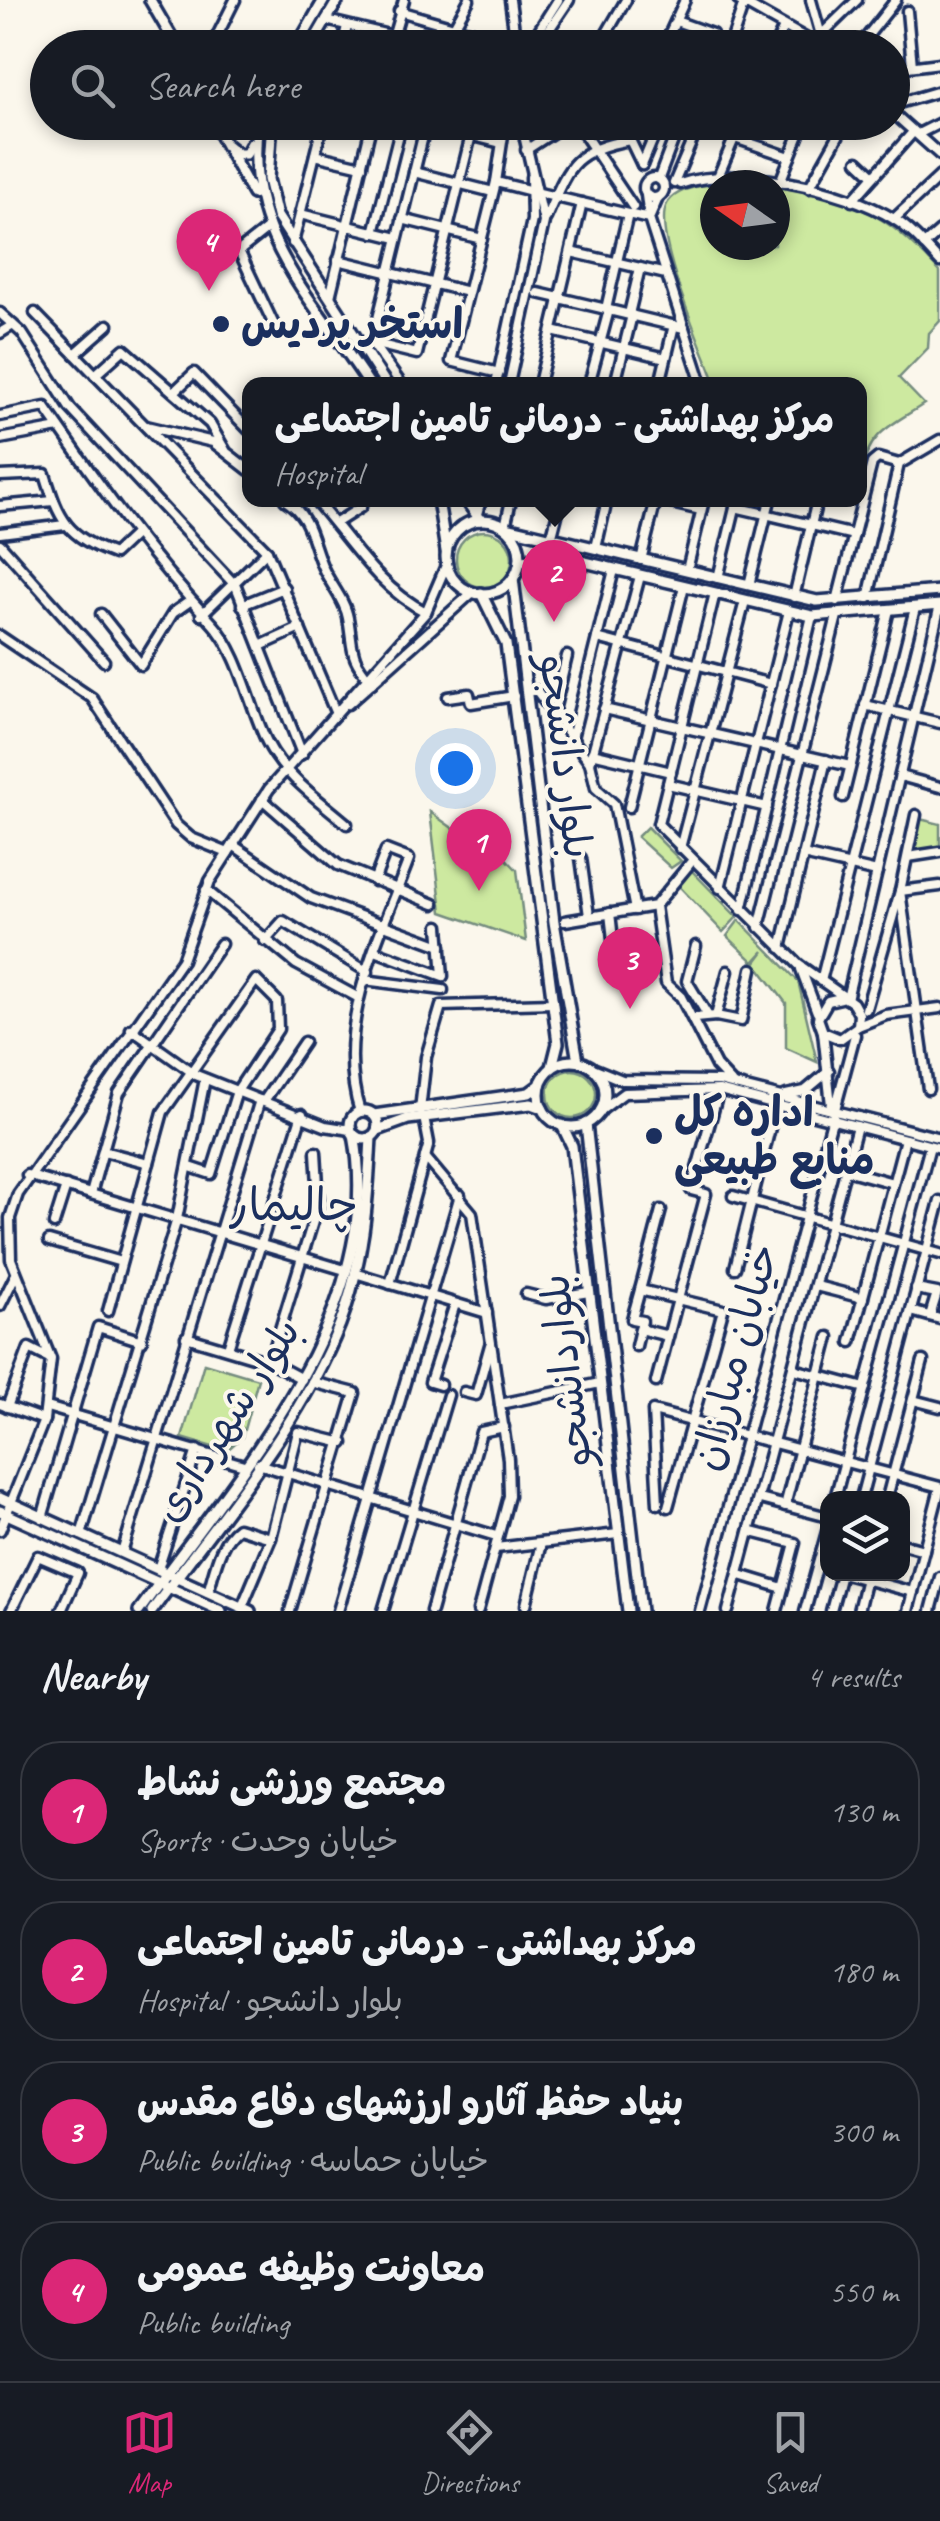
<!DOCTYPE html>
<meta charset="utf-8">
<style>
:root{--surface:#171b24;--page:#242831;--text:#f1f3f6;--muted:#9ea1a6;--line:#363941;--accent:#db2777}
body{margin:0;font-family:Caveat,"Playpen Sans Arabic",sans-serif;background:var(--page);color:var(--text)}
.controls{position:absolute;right:30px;bottom:30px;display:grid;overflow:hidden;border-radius:20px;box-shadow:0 5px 15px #0003}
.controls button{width:90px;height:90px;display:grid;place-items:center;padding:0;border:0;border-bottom:2px solid var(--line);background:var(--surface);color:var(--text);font:50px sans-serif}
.compass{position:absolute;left:700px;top:170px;width:90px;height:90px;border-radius:50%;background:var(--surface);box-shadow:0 5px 15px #0003;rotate:284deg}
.you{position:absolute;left:455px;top:768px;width:35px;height:35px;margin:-25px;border:8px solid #fff;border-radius:50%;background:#1a73e8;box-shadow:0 0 0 15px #1a73e833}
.badge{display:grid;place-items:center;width:65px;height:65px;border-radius:50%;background:var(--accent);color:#fff;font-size:32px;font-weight:700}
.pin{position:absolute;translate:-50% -82px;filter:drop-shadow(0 2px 5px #0008)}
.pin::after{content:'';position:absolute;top:52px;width:35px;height:30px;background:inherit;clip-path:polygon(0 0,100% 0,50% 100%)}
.popup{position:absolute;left:242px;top:377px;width:625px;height:130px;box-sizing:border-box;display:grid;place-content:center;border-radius:20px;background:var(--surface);filter:drop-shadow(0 2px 8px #0005);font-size:32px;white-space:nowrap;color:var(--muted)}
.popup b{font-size:38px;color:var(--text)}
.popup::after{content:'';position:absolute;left:50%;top:100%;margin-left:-20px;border:20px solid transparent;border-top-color:var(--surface)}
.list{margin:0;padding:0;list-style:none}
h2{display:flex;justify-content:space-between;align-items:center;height:130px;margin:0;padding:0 40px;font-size:42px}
h2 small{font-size:32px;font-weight:400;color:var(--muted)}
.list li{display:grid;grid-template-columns:65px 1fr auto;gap:30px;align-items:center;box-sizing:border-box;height:140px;margin:0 20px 20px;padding:0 20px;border:2px solid var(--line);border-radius:40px}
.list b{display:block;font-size:38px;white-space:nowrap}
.list p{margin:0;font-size:32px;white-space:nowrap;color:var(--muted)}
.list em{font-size:32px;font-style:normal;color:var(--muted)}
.icon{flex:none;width:55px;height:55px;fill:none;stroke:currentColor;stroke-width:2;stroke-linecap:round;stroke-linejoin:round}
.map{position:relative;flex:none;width:940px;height:1611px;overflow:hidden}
.search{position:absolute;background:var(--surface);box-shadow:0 5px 15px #0003;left:30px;right:30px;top:30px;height:110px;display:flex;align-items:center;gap:25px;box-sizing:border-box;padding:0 35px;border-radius:55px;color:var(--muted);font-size:38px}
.sheet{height:770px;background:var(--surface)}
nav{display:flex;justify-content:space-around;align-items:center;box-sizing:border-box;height:140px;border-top:2px solid var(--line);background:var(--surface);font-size:28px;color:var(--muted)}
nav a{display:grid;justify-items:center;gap:5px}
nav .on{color:var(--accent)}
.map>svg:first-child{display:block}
</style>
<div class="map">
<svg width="940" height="1611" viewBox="0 0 940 1611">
<rect width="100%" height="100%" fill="#fbf7ec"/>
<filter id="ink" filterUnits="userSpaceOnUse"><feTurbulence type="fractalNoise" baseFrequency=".01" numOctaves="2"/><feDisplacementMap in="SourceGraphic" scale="20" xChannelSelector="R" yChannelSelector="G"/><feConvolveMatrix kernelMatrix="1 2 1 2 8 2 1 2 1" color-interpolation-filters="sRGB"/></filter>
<g filter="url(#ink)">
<!-- green -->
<g fill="#cde9a0" stroke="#748c7f" stroke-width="2.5">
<path d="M740 182 766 185H715V245H775L776 186C858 202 883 210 940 272V321L929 333 928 348 899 378 924 404C891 426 870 431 861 472L859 384H716C704 352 651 233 667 204 678 184 720 183 740 182Z"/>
<circle cx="484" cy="559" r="28"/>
<path d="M430 812 465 837 494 846 517 870 526 941 442 912Z"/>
<path d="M920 819 940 824V847L914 851Z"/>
<path d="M647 827 681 861 671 868 637 837Z"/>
<path d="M690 869 737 917 723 932 677 884Z"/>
<path d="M739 920 798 981 817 1062 786 1048V1003L755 963 764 951 754 962 727 936Z"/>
<circle cx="572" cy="1094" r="24"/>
<path d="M204 1363 258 1379 242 1437 226 1451 182 1438Z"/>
</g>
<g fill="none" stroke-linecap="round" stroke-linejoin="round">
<defs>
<g id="minor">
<path d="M738 0 823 48"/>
<path d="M811 0 822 39"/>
<path d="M399 11 516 45 510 0"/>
<path d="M907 11 912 66"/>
<path d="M326 20 393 36 418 48"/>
<path d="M676 21 712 34 707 48"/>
<path d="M821 35 857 0"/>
<path d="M545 37 582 48"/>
<path d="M534 38 558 0"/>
<path d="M538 46 569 0"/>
<path d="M211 48 235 0"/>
<path d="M342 48 347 26"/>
<path d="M390 48 404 0"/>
<path d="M442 48 469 0"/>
<path d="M598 48 626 0"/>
<path d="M663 48 685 0"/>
<path d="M729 48 744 3"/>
<path d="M774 48 784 27"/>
<path d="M858 48 896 0"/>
<path d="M892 69 940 63"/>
<path d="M892 105 940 91"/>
<path d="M892 112 940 155"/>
<path d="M419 122 501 143"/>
<path d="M576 122 633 207"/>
<path d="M634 122 630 140 642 165"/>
<path d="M918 134 940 123"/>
<path d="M735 138 790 157"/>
<path d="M526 150 569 122"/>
<path d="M315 155 362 166"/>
<path d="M858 161 874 176"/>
<path d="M642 165 660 122"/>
<path d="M414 172 493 192"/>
<circle cx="654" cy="188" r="10"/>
<path d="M659 178 680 122"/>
<path d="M717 179 741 122"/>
<path d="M496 182 528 190"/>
<path d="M780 182 804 122"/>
<path d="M674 183 700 122"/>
<path d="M680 184C738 165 843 188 894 219 912 230 926 247 940 262"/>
<path d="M809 188 846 122"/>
<path d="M539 193 649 219 702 384"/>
<path d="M646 195 649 219 658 198"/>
<path d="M852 201 914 131"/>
<path d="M300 214 397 238"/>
<path d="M546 218C568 168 571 150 630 140"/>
<path d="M402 219 482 239"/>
<path d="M894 219 940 176"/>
<path d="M268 228 239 251 274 325"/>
<path d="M374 233 402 122"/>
<path d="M293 243 323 122"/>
<path d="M924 245 940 231"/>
<path d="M571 252 666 274"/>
<path d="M338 260 468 292"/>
<path d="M538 293 606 309 628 214"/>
<path d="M330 297 372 122"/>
<path d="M0 313 22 333 70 408 236 586 302 754"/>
<path d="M35 313 267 551 336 714"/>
<path d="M629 314 640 268"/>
<path d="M376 326 421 337"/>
<path d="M552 331 666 358"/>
<path d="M0 333 13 325"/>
<path d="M372 343 417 354 471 135"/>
<path d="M372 343 426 124"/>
<path d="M372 343 401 384"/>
<path d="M75 354 108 325"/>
<path d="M499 373 451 361 496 182 505 122"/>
<path d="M95 375 124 349 210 424 225 450"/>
<path d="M496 384 532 220 531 177"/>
<path d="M509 384 544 222 521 122"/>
<path d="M539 384 582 203"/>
<path d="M589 384 609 310 684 328"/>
<path d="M615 384 632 315"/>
<path d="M660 384 674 325"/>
<path d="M174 392 194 373 249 430"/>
<path d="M0 416 45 407C101 488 147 553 213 624 240 653 250 708 267 742 285 777 318 799 347 824"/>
<path d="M146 426 213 442 249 470"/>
<path d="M0 439 59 428"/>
<path d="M0 476 45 474C59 520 67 537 114 554L133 536"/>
<path d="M285 500C311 516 311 541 323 568 330 584 345 600 348 618 354 651 348 655 372 683"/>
<path d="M315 500C350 540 378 588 426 612"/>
<path d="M658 500 701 510"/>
<path d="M0 506 53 501"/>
<path d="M735 507 854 535"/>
<path d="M477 514 481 500"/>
<path d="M336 523 361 507"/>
<path d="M505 527 511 500"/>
<path d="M0 533 65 525"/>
<path d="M551 539 561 500"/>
<path d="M0 544 104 661"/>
<path d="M596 548 607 500"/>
<path d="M641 560 656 500"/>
<path d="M687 570 704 500"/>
<path d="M718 578 737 500"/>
<path d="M749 585 770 500"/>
<path d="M715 593 658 824 799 965 853 1003 859 1014 858 1026 840 1039 823 1032 818 1018 828 1001 841 998"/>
<path d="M794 597 817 500"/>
<path d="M868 598 899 464 940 440"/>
<path d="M837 601 872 463 878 458 899 464"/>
<path d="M242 605 284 588"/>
<path d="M101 614 141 665 173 613 190 601"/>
<path d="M201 615 267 551"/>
<path d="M0 636 92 698 176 825 191 838 228 853"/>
<path d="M597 638 771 684"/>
<path d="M260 646 300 628"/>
<path d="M527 691H537L590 763 596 788 614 804 635 910"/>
<path d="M448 697 469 694 471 703 514 696"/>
<path d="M348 704 473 592"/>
<path d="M865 705 940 723"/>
<path d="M604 709 850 766"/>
<path d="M553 715 567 656"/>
<path d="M572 738 614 570"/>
<path d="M592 753 671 772"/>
<path d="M590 763 640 576"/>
<path d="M900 776 940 787"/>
<path d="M668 784 767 807"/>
<path d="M843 797 889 610"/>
<path d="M262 799 338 865 434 904"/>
<path d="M629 807 684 586"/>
<path d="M233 845 311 898 441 946"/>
<path d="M680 848 745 601"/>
<path d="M803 855 877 872"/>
<path d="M908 857 940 852"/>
<path d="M581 858 589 916"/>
<path d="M720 888 789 611"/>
<path d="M206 890 296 964 357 997"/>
<path d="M655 906 666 983 681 997 716 1066 731 1082"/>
<path d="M742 910 812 616"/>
<path d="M610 913 615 957"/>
<path d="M565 921 655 906 692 861"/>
<path d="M759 927 837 616"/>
<path d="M265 941 283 921 368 972"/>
<path d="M696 946 687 981 708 1016"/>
<path d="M781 948 826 760"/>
<path d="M375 951 443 976 439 926"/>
<path d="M801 969 817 1012"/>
<path d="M364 980 443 990"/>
<path d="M821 981 915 608"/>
<path d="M847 999 940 605"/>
<path d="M866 1009 900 891 916 815"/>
<path d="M716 1016 728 971"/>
<path d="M695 1018 716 1016 741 1021 752 969"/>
<path d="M858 1026 886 1015 940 1008"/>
<path d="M131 1029 196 1075 325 1126 351 1130"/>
<path d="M823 1032 831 1105"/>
<path d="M595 1069 622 1080 719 1081 940 1138"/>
<path d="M928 1089 900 891 940 886"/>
<path d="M786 1095 805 1091 829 1071"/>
<path d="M264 1101 304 1042"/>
<path d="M420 1110 426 1057 441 1006 553 1003"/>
<path d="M600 1111 624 1093 719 1090 940 1148"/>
<path d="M360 1112C333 1025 379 939 409 859L386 850 374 881"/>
<path d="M103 1151 149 1163"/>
<path d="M425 1157 472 1213 508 1459 509 1496 478 1611"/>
<path d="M846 1170 893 1183"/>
<path d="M27 1175 345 1270"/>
<path d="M91 1194 119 1093 221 944"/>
<path d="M733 1196 940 1254"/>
<path d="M661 1210 640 1290 723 1310 668 1507"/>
<path d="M54 1224 66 1186"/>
<path d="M49 1241 121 1262"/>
<path d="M735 1268 776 1104"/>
<path d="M355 1273 487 1313"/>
<path d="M390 1284 429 1143 424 1117"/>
<path d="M816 1286 863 1298"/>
<path d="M916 1289 937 1293 930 1316"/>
<path d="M640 1290 632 1319 642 1321 640 1329 668 1336"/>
<path d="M526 1294 546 1299 589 1292"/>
<path d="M0 1306 15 1276"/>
<path d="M108 1311 163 1112 256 980 277 1001 278 1029 237 1091 211 1174 190 1167"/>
<path d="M911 1311 940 1319"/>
<path d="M186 1337 270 1362 302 1379"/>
<path d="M851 1342 905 1139"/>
<path d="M636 1346 640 1329"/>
<path d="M228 1348 302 1114"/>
<path d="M270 1362 319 1202 316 1152"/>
<path d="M794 1369 865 1388"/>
<path d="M656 1382 706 1194 691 1190 719 1090"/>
<path d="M440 1385 430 1382 455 1304"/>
<path d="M464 1392 476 1395 490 1345"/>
<path d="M913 1400 940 1407"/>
<path d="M0 1404 44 1420"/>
<path d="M500 1404 600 1383"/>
<path d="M7 1407 29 1348 49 1358"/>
<path d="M47 1407 244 1465"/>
<path d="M258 1464 496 1536"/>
<path d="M835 1498 930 1146"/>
<path d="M861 1498 940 1201"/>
<path d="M887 1498 923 1361"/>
<path d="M760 1499 828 1517"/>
<path d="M658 1504 653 1411 940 1487"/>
<path d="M785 1506 829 1337"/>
<path d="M42 1518 98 1327 142 1341"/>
<path d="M0 1530 44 1420 51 1359 11 1259 10 1218 18 1194 182 960 210 881 269 789 426 612 447 563"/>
<path d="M752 1532 795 1543 777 1611"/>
<path d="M81 1535 177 1219 205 1079"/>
<path d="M902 1544 924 1550"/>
<path d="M496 1548 618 1534"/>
<path d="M122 1553 260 1100"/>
<path d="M158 1569 197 1450"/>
<path d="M845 1574 913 1592"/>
<path d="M740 1575 783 1588"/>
<path d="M208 1592C215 1570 219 1542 238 1528L271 1538"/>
<path d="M526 1605 541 1543"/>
<path d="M242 1607 271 1538 298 1432 343 1443"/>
<path d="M11 1611 38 1556 78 1573 61 1611"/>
<path d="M290 1611 355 1393 312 1382"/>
<path d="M338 1611 460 1195"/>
<path d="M383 1611 448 1395"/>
<path d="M431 1611 481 1432 504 1427"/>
<path d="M700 1611 855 1035"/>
<path d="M728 1611 857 1126"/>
<path d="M805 1611 828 1528"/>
<path d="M831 1611 841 1574"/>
<path d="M858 1611 867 1574"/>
<path d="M908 1611 940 1488"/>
<path d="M931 1611 940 1577"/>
</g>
<g id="major">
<path d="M150 0 178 48"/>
<path d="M296 48 324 0"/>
<path d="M310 48 338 0"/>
<path d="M213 122 253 194"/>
<path d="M258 122C242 235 312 297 369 384"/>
<path d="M272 122 268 179 277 216 386 384"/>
<path d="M227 145 238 154H246L252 143"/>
<path d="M438 500 446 551"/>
<path d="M466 500 480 520"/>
<circle cx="483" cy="557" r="37"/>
<path d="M506 527 817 601 940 591"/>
<path d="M520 562 551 554 812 616 940 605"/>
<path d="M513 578 554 922 578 1061"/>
<path d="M481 593 506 644 558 1043 552 1067"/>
<circle cx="572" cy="1094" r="33"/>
<circle cx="364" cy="1125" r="14"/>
<path d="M374 1115 529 1093 540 1085"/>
<path d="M586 1124 641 1611"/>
<path d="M562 1125 572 1146 628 1611"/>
<path d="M378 1130 408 1119 531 1104 542 1108"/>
<path d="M0 1498 250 1611"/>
<path d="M0 1511 221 1611"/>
<path d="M139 1611C234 1479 388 1311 354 1135"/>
<path d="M152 1611C217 1520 298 1430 340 1324 363 1264 368 1201 371 1137"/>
</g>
</defs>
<!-- minor casing -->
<use href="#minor" stroke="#1b2f5e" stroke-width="15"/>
<!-- major casing -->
<use href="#major" stroke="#1b2f5e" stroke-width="16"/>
<!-- minor -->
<use href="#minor" stroke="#fbf7ec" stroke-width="8"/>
<!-- major -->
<use href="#major" stroke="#fbf7ec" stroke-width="9"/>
</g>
</g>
<!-- markers -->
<g fill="#1b2f5e" stroke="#fbf7ec" stroke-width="4">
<circle cx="221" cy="324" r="10"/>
<circle cx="654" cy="1136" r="10"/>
</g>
<g text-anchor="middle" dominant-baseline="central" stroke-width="8" stroke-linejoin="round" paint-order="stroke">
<!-- poi labels -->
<g font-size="42" font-weight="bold" fill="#1b2f5e" stroke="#fbf7ec" text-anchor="start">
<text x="241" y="324">استخر پردیس</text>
<text x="674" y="1112">اداره کل<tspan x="674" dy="48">منابع طبیعی</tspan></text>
</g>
<!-- street labels -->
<g font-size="42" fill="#1b2f5e" stroke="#fbf7ec">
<text transform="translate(566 756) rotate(83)">بلوار دانشجو</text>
<text transform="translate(735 1357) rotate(-75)">خیابان مبارزان</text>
<text transform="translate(566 1371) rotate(-97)">بلواردانشجو</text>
<text transform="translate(227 1420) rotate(-57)">بلوار شهرداری</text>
</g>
<!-- neighbourhood labels -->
<g font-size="45" fill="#1b2f5e" stroke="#fbf7ec">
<text x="294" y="1205">چالیمار</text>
</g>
</g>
</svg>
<div class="controls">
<button><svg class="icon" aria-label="layers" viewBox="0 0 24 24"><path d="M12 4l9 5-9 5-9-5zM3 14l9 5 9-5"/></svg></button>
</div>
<svg class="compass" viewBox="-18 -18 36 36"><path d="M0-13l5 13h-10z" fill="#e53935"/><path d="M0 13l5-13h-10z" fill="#9ea1a6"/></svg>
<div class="you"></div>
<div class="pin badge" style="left:479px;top:891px">1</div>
<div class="pin badge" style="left:554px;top:622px">2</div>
<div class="popup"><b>مرکز بهداشتی - درمانی تامین اجتماعی</b>Hospital</div>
<div class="pin badge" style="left:630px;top:1009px">3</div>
<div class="pin badge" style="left:209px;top:291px">4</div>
<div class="search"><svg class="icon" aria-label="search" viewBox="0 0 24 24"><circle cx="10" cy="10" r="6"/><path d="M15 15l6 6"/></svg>Search here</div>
</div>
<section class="sheet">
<h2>Nearby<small>4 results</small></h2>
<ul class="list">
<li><span class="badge">1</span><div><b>مجتمع ورزشی نشاط</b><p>Sports · خیابان وحدت</p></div><em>130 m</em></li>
<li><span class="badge">2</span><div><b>مرکز بهداشتی - درمانی تامین اجتماعی</b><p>Hospital · بلوار دانشجو</p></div><em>180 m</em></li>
<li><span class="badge">3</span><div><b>بنیاد حفظ آثارو ارزشهای دفاع مقدس</b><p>Public building · خیابان حماسه</p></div><em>300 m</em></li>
<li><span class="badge">4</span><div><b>معاونت وظیفه عمومی</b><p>Public building</p></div><em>550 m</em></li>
</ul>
</section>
<nav>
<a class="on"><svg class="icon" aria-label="map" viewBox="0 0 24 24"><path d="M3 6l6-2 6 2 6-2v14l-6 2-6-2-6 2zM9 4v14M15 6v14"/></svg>Map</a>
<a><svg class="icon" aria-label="directions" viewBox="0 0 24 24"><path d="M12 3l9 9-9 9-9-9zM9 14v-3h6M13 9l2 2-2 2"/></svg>Directions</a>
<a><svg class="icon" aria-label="saved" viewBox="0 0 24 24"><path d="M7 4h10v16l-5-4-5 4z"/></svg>Saved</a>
</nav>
